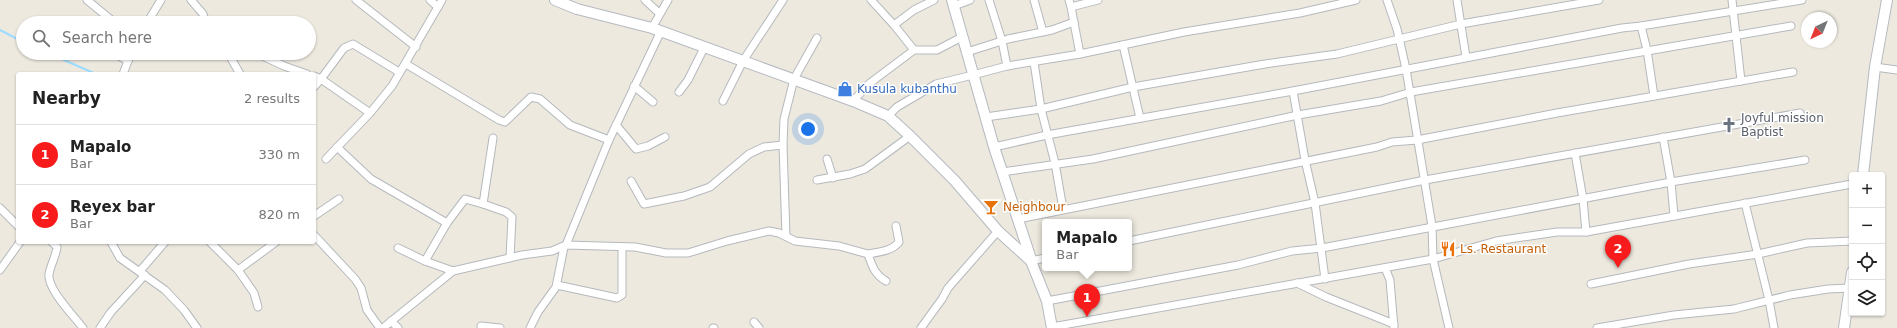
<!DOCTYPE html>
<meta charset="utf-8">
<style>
:root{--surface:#fff;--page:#f6f6f6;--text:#222;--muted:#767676;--line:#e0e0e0;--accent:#f71b1b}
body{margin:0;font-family:"DejaVu Sans",sans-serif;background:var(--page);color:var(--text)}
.controls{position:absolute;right:12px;bottom:12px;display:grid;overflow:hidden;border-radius:4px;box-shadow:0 1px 3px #0004}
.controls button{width:36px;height:36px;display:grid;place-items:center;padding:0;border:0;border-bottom:1px solid var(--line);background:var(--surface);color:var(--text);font:20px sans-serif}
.compass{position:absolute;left:1801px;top:12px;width:36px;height:36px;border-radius:50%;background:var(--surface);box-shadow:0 1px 3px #0004;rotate:223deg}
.you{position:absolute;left:808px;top:129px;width:14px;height:14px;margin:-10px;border:3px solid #fff;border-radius:50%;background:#1a73e8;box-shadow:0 0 0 6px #1a73e833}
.badge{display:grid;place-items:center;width:26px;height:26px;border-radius:50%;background:var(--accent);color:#fff;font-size:13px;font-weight:700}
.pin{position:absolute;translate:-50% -33px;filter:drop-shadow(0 1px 2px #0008)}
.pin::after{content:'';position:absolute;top:21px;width:14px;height:12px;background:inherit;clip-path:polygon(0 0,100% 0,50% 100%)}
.popup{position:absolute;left:1042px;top:219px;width:90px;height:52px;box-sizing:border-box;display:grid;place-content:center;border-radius:4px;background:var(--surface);filter:drop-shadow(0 1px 3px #0005);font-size:13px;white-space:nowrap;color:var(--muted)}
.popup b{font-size:15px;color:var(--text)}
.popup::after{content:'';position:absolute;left:50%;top:100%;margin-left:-8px;border:8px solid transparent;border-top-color:var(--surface)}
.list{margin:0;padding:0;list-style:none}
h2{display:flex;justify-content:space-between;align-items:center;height:52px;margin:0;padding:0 16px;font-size:17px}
h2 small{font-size:13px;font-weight:400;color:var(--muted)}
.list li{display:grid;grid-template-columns:26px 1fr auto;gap:12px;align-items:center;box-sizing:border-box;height:60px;padding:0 16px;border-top:1px solid var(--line)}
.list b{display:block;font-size:15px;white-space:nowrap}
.list p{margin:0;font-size:13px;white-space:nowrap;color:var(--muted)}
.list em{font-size:13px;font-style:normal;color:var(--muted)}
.icon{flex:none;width:22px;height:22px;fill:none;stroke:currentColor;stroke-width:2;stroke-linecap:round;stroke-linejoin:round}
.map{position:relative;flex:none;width:1897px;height:328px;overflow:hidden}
.search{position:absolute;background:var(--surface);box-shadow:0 1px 3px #0004;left:16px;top:16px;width:300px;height:44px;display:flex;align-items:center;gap:10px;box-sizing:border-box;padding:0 14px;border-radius:22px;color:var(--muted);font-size:15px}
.panel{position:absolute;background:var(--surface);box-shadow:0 1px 3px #0004;left:16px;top:72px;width:300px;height:172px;border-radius:4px}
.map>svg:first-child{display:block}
</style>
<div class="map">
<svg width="1897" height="328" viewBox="0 0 1897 328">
<rect width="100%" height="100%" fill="#ede9df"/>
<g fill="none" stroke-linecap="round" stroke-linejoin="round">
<!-- stream -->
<g stroke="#9ddcff" stroke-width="2">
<path d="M0 30 23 42"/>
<path d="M48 53 96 74"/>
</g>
<defs>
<g id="street">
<path d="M87 0 115 23"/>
<path d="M191 0 203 14 206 23"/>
<path d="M356 0 416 47"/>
<path d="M430 0 438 7"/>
<path d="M645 0 659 13"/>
<path d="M989 0 1002 41 1007 66"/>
<path d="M1034 0 1043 32"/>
<path d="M1069 0 1071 7 1098 0"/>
<path d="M1387 0 1397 29 1406 69 1432 226 1433 259 1449 328"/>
<path d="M1457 0 1466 57"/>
<path d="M1732 0 1741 81"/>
<path d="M954 6 970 0"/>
<path d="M1071 7 1080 54"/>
<path d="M65 21 68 23"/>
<path d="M147 23 161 0"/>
<path d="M894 25 914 10 934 0"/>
<path d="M1641 26 1647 50 1654 96"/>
<path d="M652 28 668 0"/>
<path d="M1123 45 1140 118"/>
<path d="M914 50H937L962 37"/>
<path d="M967 52 1008 39 1052 30 1074 22"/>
<path d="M114 53 128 61"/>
<path d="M228 53 240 74"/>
<path d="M256 53 284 66 307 74"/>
<path d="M1034 62 1041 109 1055 163 1063 209"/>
<path d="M406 64 499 120 505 122 531 97 540 99 570 125 609 140"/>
<path d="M1875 67 1897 70"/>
<path d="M123 74 131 53"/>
<path d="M314 76 321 79 314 87"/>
<path d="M634 86 653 102"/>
<path d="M1293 91 1305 160 1315 203 1325 279"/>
<path d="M679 92 688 80 704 48"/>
<path d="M723 101 743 61 783 0"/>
<path d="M853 101 870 83 914 50 894 25 871 0"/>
<path d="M370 113 321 79 344 48 353 44 399 72"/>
<path d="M888 116 897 107 936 84 973 75 1007 66 1080 54 1184 32 1300 13 1356 0"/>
<path d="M986 117 1041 109 1133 87 1265 64 1337 54 1461 24 1599 0"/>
<path d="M616 125 636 149 648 146 665 137"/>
<path d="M1663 137 1671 182 1674 216"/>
<path d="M493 138 483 204 506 212 512 217 510 258"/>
<path d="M783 145 786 236"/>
<path d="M337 147 371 179 447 223"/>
<path d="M994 147 1047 135 1293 91 1622 28 1641 26 1802 0"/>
<path d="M1575 153 1583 199 1586 232"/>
<path d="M326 159 370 113 392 86 442 0"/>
<path d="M827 159 833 178"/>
<path d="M1002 172 1093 159 1298 115 1381 101 1411 92 1791 26"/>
<path d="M817 180 850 174 865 169 910 136"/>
<path d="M631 181 644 204 684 196 710 187 749 154 764 147 783 145 784 119 794 79 817 38"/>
<path d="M1745 203 1769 300 1774 328"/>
<path d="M0 208 18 226"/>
<path d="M314 216 339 199"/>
<path d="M1018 219 1377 147 1392 142 1417 140 1557 113 1793 72"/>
<path d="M314 235 355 279 361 288 367 310 380 328"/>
<path d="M1129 241 1425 180 1800 113"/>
<path d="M52 242 57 247C56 256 51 264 49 274 47 289 74 316 83 328"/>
<path d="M111 242 120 258 165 290 184 310 197 328"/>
<path d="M210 242 238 270 276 242"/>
<path d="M566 245 609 140 661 31"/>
<path d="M398 248 425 261 453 271"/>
<path d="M868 254C879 252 892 251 899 242L896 226"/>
<path d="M425 261 447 223 465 199 483 204"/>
<path d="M1031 261 1045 258"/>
<path d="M1385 268 1390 280 1394 328"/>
<path d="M0 270 20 242"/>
<path d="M238 270 254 293 258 307"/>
<path d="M140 271 165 242"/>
<path d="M1297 283 1326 297 1394 324"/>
<path d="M1591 284 1689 264 1758 254 1807 243 1852 241"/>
<path d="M557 285 617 298 622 295V247"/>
<path d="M1047 301 1238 265 1292 251 1322 248 1671 182 1805 160"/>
<path d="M391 321 398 328"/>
<path d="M754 322 759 328"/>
<path d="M481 326 500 328"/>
<path d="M1052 327 1433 259 1496 241 1557 232H1586L1852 184"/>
<path d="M100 328 111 312 145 275"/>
<path d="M383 328 453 271 522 255 552 251 566 245 635 247 666 253H688L727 241 769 231 779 233 795 241 839 246 868 254C872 266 875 275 886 281"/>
<path d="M530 328 538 312 556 287 564 247"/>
<path d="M713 328H714"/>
<path d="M921 328 942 299 948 288 998 231"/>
<path d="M1597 328 1674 315 1734 309 1790 295 1828 289 1850 288"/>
</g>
<g id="secondary">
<path d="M555 0 577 9 652 28 853 101 888 116 910 136 955 181 998 231 1031 261 1047 301 1052 328"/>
<path d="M952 0 994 147 1031 259"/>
<path d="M1863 175 1875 67 1887 0"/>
<path d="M1844 328 1852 272"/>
</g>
</defs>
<!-- street casing -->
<use href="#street" stroke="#b5b9bd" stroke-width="9"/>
<!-- secondary casing -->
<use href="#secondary" stroke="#b5bac0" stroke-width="12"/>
<!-- street -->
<use href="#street" stroke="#fff" stroke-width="7"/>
<!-- secondary -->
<use href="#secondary" stroke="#fff" stroke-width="10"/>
</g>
<!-- icons -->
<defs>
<symbol id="shop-bare" viewBox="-9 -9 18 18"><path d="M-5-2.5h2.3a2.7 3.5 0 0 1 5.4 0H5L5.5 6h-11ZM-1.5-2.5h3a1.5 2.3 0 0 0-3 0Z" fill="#3f7fe0" stroke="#fff" stroke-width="2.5" paint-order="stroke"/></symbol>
<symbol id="church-bare" viewBox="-9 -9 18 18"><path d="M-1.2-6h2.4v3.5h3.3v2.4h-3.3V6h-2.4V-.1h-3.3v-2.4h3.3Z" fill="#6b7280" stroke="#fff" stroke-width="2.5" paint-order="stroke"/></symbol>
<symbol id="bar-bare" viewBox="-9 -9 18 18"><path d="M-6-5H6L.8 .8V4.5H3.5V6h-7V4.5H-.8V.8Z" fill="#e8710a" stroke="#fff" stroke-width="2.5" paint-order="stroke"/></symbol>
<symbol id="restaurant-bare" viewBox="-9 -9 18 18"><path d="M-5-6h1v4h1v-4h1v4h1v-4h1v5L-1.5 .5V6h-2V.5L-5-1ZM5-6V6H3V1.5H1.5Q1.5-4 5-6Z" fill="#e8710a" stroke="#fff" stroke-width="2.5" paint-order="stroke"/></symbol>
</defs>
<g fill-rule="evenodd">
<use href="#shop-bare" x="834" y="78" width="22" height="22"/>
<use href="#church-bare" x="1718" y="114" width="22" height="22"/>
<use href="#bar-bare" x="980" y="196" width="22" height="22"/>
<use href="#restaurant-bare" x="1437" y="238" width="22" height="22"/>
</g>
<g text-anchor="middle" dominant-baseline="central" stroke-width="3" stroke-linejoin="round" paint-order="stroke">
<!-- shop labels -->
<g font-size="12" fill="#366cbe" stroke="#fff" text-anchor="start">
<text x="857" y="89">Kusula kubanthu</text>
</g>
<!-- worship labels -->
<g font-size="12" fill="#5b616d" stroke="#fff" text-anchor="start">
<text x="1741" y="118">Joyful mission<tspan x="1741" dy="14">Baptist</tspan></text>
</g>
<!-- food labels -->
<g font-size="12" fill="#c56008" stroke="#fff" text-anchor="start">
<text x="1003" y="207">Neighbour</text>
<text x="1460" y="249">Ls. Restaurant</text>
</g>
</g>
</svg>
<div class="controls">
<button>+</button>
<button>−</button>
<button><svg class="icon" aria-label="locate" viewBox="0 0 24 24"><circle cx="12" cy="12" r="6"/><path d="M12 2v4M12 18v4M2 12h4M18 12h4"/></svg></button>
<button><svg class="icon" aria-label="layers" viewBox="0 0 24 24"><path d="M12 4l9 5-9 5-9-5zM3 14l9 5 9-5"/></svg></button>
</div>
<svg class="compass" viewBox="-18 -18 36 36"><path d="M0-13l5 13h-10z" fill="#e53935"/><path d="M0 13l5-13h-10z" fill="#767676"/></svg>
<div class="you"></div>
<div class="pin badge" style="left:1087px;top:317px">1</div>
<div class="popup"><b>Mapalo</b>Bar</div>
<div class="pin badge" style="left:1618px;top:268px">2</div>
<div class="search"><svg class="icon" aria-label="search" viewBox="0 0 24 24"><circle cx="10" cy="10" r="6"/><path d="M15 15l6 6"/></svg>Search here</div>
<section class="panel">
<h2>Nearby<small>2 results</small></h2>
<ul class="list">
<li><span class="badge">1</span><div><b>Mapalo</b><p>Bar</p></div><em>330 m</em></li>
<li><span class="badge">2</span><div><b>Reyex bar</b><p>Bar</p></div><em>820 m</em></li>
</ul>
</section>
</div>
